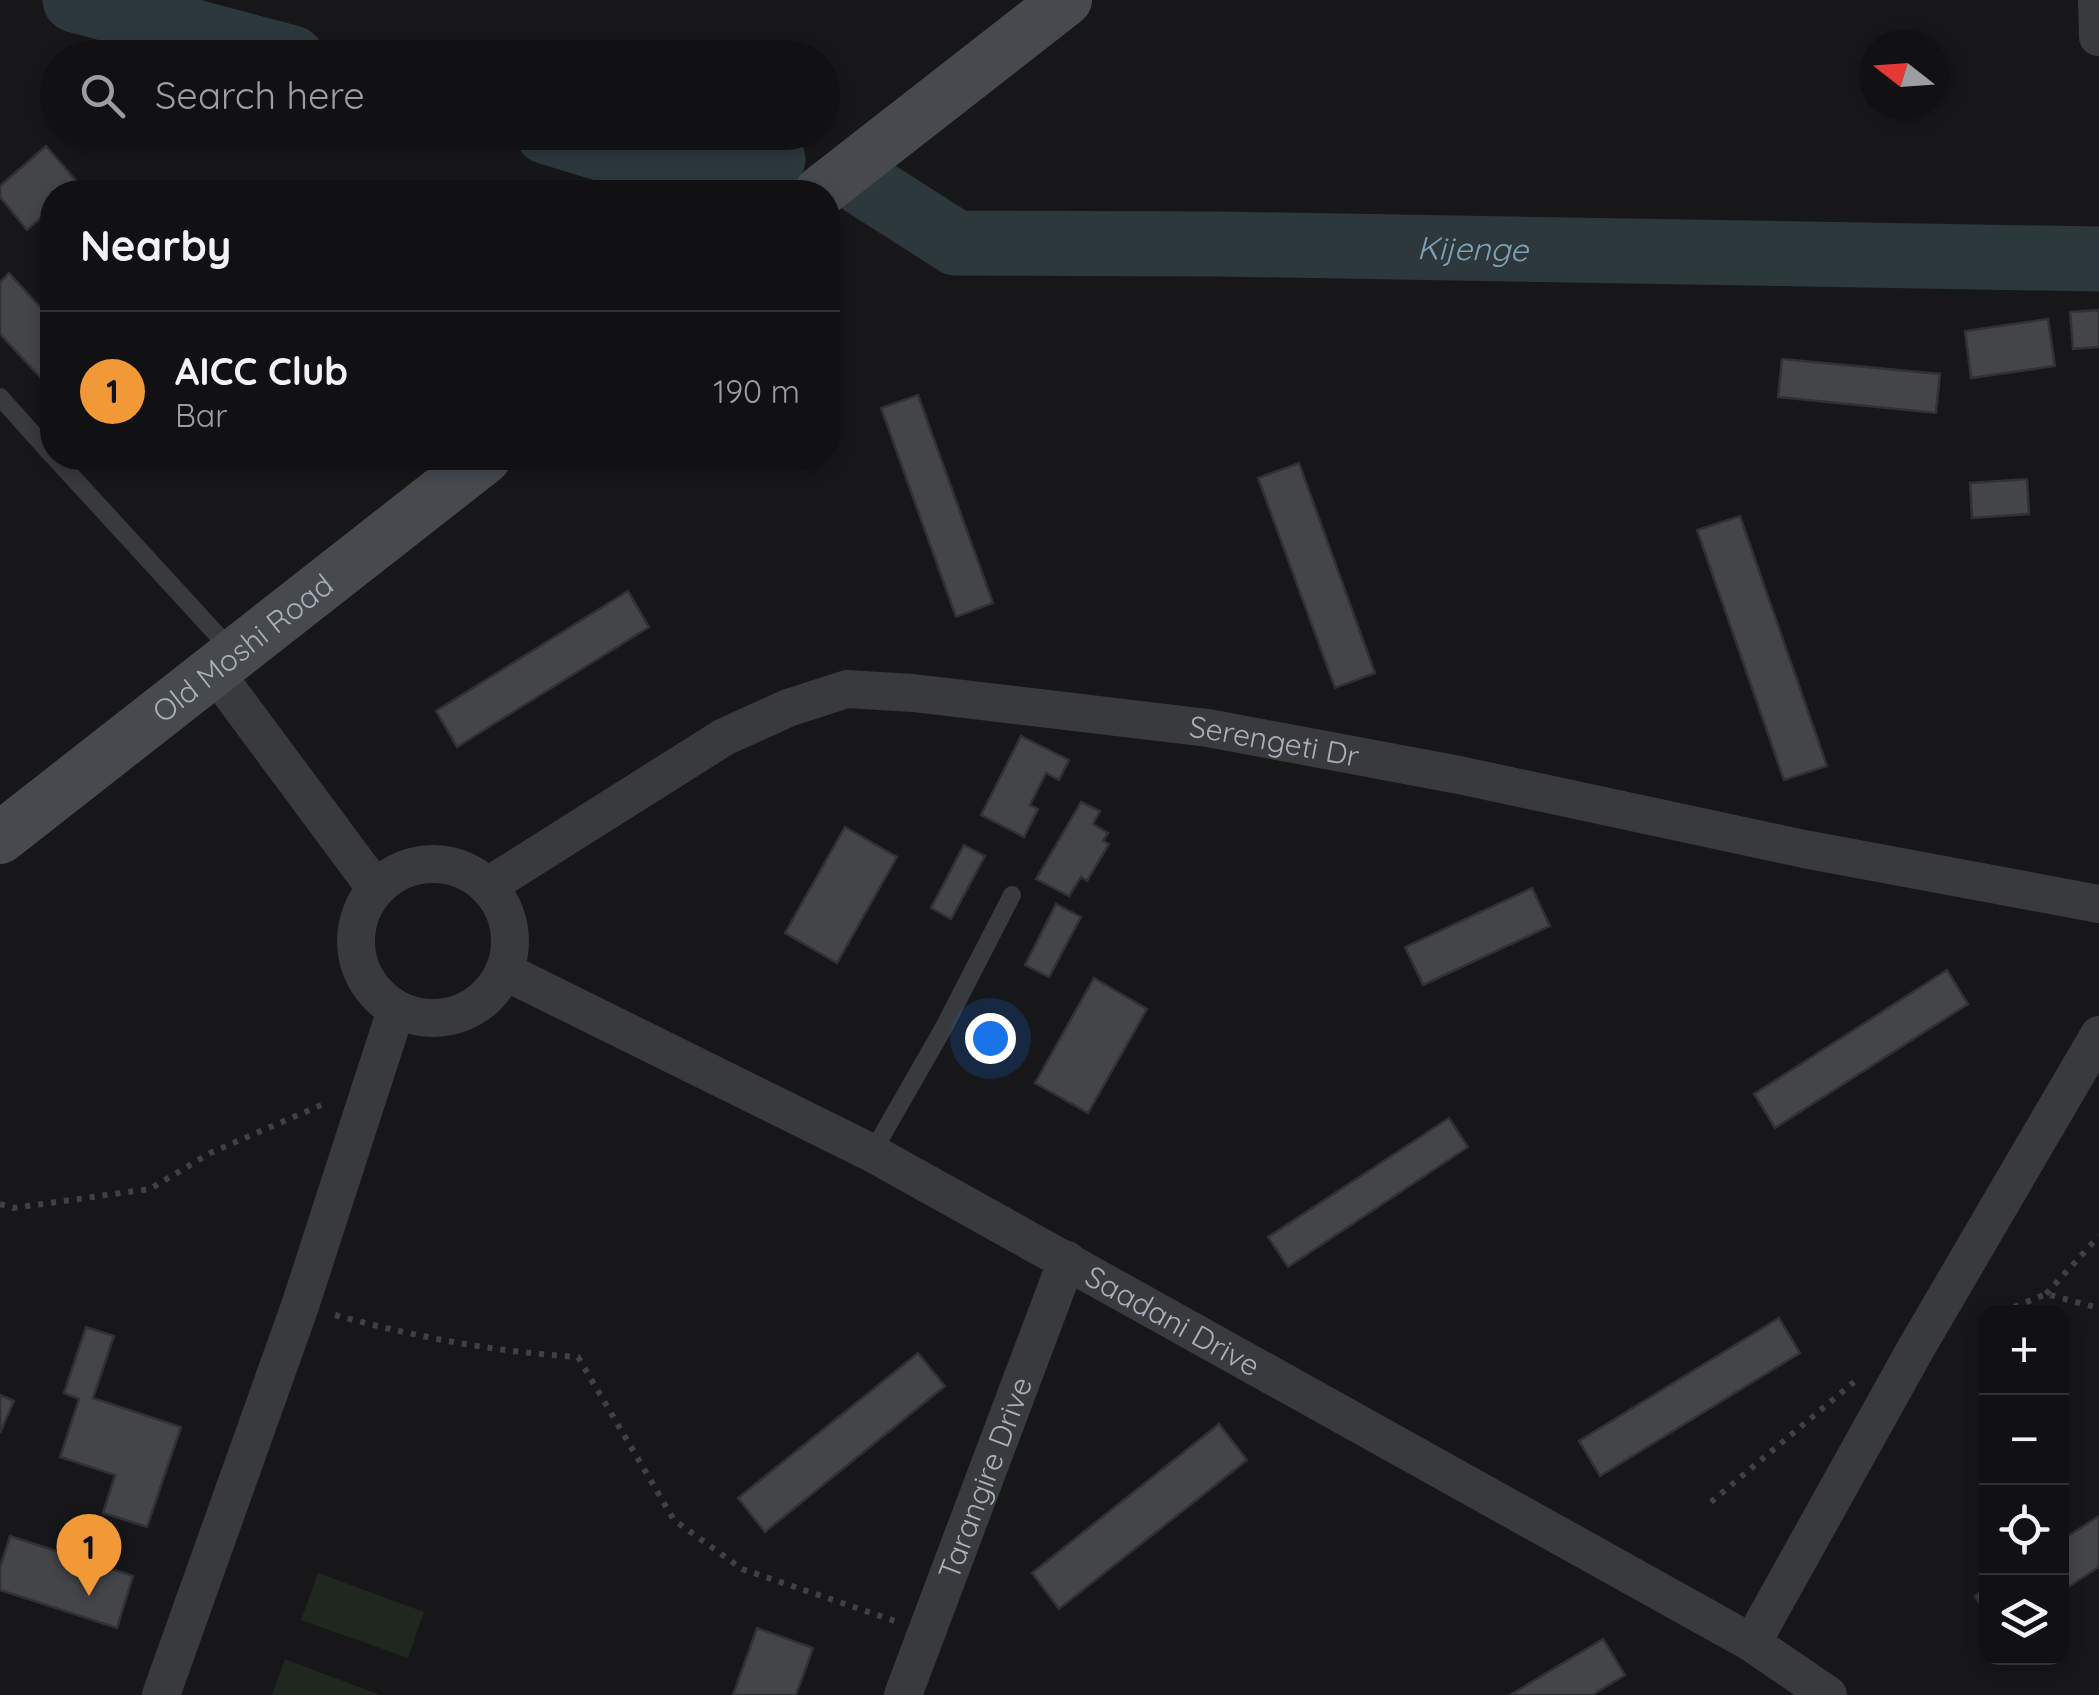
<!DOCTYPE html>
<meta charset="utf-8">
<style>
:root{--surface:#111113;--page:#1a1a1c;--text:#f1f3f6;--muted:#9c9da0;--line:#303133;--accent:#f19837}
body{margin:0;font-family:Quicksand,sans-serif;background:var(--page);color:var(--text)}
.controls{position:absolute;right:30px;bottom:30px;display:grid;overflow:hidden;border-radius:20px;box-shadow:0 5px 15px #0003}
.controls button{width:90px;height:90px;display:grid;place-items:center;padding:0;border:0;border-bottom:2px solid var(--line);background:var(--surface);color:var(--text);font:50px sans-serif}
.compass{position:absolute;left:1859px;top:30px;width:90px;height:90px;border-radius:50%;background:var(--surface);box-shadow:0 5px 15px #0003;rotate:287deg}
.you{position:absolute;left:990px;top:1038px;width:35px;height:35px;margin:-25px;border:8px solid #fff;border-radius:50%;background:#1a73e8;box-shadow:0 0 0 15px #1a73e833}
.badge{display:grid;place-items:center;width:65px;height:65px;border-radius:50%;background:var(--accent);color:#111;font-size:32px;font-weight:700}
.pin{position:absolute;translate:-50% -82px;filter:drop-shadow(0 2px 5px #0008)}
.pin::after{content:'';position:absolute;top:52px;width:35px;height:30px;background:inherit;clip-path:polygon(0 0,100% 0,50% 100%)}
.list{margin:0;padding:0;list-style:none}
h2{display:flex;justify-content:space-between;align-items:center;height:130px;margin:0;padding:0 40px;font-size:42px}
h2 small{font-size:32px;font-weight:400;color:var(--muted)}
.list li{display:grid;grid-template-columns:65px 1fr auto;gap:30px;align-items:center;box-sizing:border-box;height:160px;padding:0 40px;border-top:2px solid var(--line)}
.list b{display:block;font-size:38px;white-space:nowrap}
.list p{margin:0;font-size:32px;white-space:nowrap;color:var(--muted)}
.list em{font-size:32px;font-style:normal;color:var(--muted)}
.icon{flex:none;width:55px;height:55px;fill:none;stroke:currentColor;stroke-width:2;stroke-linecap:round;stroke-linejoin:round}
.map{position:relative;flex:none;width:2099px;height:1695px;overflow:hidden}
.search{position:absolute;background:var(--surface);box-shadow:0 5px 15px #0003;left:40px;top:40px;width:800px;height:110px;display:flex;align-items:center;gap:25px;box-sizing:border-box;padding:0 35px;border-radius:55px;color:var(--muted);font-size:38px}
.panel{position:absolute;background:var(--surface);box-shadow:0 5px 15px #0003;left:40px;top:180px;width:800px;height:290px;border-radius:40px}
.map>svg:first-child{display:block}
</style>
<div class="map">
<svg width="2099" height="1695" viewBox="0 0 2099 1695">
<rect width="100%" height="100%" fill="#171719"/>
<!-- green -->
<g fill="#1f271f">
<path d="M318 1573 424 1612 408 1658 301 1620Z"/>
<path d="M285 1659 380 1695H272Z"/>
</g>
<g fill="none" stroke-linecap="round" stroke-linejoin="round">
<!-- river -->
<g stroke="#2d383d" stroke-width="65">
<path d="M75 0 292 58"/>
<path d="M547 132 643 161 773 159"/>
<path id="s1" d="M862 183 956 243 1219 244 2099 259"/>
</g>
</g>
<!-- building -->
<g fill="#434549" stroke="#313135" stroke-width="2.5">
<path d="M46 146 80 185 71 192H52V208L27 230 0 197V186Z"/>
<path d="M9 273 52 320V390L0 334V282Z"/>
<path d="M2099 310V347L2073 349 2070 312Z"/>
<path d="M2048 319 2055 366 1971 378 1965 331Z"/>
<path d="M1782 359 1940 374 1936 413 1778 397Z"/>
<path d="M918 395 993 603 956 617 881 408Z"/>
<path d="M1299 463 1375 673 1335 688 1258 478Z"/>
<path d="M2027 479 2029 514 1972 518 1970 483Z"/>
<path d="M1740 516 1827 766 1784 780 1697 530Z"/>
<path d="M628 591 649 627 457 747 436 711Z"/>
<path d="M1021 736 1069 760 1059 780 1046 773 1030 805 1038 809 1024 837 981 815Z"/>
<path d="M1081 802 1100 811 1093 824 1108 833 1103 841 1109 844 1087 881 1081 877 1069 896 1036 879Z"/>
<path d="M845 827 897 857 837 963 785 933Z"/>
<path d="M964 845 985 856 951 919 931 908Z"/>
<path d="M1532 888 1550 926 1423 985 1405 947Z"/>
<path d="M1056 904 1081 917 1049 977 1025 965Z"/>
<path d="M1947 970 1968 1004 1775 1128 1754 1094Z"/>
<path d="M1094 978 1147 1009 1088 1113 1035 1083Z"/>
<path d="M1449 1118 1468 1147 1288 1267 1268 1237Z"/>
<path d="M1779 1318 1800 1353 1600 1476 1579 1441Z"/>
<path d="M86 1327 114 1336 93 1398 181 1427 147 1527 103 1513 115 1475 60 1457 79 1399 64 1393Z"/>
<path d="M918 1353 945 1386 765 1532 738 1498Z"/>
<path d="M0 1395 14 1401 0 1433Z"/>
<path d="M1219 1424 1247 1460 1059 1609 1032 1573Z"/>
<path d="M2099 1516V1567L2062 1591V1540Z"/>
<path d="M10 1536 133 1576 117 1628 0 1590V1567Z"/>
<path d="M1986 1588V1614L1975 1596Z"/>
<path d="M757 1628 813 1648 796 1695H733Z"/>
<path d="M1603 1639 1625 1675 1592 1695H1510Z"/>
</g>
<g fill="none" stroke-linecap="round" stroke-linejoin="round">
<!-- path -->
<g stroke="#3e4145" stroke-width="6" stroke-dasharray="5 8" stroke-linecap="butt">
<path d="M0 1204 13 1208 150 1189 210 1153 326 1103"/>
<path d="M2046 1294 2099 1236"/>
<path d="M2002 1312 2046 1294 2099 1308"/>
<path d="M335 1315C420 1338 490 1351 578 1357L674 1520 742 1569 895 1621"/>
<path d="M1711 1502 1854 1382"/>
</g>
<!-- lane -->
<g stroke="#383a3e" stroke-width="18">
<path d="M0 397 52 455"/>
<path d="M55 458 233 652"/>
<path d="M872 1153 943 1029 1012 895"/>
</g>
<!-- street -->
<g stroke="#383a3e" stroke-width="38">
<path d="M2097 0 2098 37"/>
<path d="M212 668 376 889"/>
<circle cx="433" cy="941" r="77"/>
<path id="s2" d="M488 886 724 737 788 708 847 689 913 693 1208 728 1459 775 1804 849 2099 904"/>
<path id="s3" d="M504 971 872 1153 1752 1643 1828 1695"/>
<path d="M1752 1643 1915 1350 2099 1035"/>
<path d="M161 1695 300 1306 396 1010"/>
<path id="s4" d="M903 1695 1067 1260"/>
</g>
<!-- secondary -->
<g stroke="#46494e" stroke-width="52">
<path d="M820 192 1066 0"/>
<path id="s5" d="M0 838 485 458"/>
</g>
</g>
<g text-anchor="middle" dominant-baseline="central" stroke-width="8" stroke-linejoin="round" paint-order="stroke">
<!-- street labels -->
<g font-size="30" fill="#a9b0b9" stroke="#121214">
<text stroke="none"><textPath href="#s5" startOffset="308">Old Moshi Road</textPath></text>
<text stroke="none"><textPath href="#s2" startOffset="842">Serengeti Dr</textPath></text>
<text stroke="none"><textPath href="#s3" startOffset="755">Saadani Drive</textPath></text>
<text stroke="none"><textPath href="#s4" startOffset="232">Tarangire Drive</textPath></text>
</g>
<!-- water labels -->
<g font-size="32" font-style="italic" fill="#80a3b3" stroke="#121214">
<text stroke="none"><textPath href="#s1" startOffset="628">Kijenge</textPath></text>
</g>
</g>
</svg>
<div class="controls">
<button>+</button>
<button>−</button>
<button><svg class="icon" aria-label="locate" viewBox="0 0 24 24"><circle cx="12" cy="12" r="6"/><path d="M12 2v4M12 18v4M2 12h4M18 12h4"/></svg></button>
<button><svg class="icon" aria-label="layers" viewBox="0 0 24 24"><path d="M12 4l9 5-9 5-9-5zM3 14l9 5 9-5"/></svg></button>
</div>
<svg class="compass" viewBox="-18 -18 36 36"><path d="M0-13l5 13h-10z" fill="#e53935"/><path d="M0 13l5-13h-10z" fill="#9c9da0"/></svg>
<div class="you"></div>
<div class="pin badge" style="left:89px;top:1596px">1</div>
<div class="search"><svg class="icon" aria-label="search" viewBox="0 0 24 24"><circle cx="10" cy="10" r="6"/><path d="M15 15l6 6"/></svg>Search here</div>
<section class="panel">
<h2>Nearby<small></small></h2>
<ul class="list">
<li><span class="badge">1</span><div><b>AICC Club</b><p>Bar</p></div><em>190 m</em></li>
</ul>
</section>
</div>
